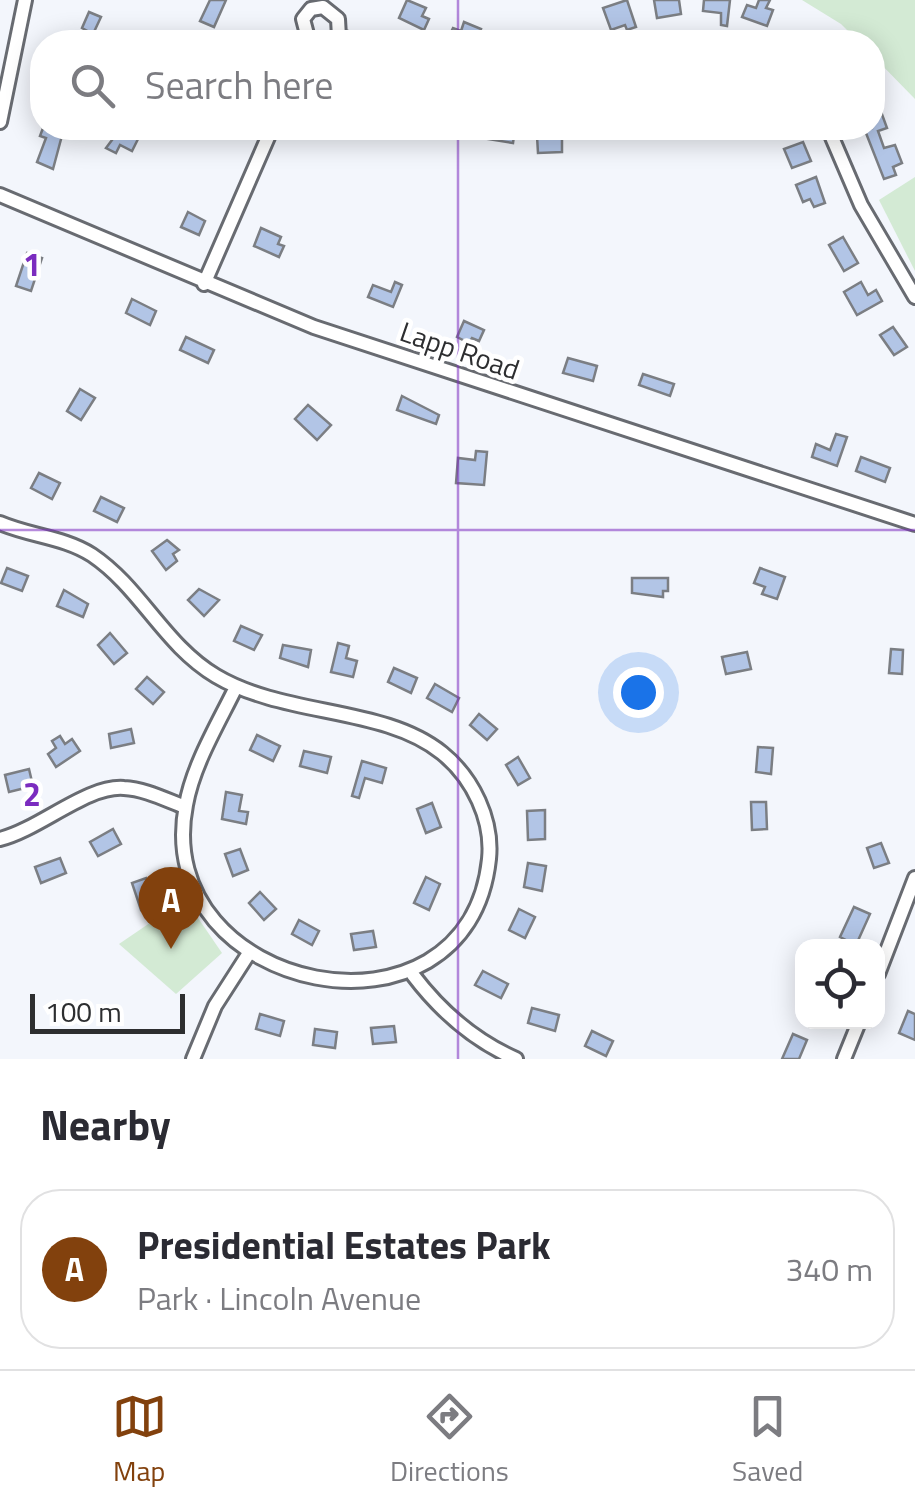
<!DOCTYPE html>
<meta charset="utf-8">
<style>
:root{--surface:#fff;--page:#f7f7f7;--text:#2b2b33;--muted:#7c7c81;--line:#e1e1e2;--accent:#82410d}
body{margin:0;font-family:"Titillium Web",sans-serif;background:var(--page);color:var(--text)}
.controls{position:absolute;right:30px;bottom:30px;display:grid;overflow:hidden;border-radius:20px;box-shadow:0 5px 25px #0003}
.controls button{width:90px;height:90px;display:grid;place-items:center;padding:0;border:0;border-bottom:2px solid var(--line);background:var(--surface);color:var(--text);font:50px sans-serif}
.scale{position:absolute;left:30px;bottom:25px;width:155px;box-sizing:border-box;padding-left:10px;border:5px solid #2d2e30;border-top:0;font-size:28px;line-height:35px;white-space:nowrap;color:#2d2e30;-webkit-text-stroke:8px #fff;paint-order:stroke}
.you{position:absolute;left:638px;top:692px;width:35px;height:35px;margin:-25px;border:8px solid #fff;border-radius:50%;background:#1a73e8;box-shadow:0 0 0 15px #1a73e833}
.badge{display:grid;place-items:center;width:65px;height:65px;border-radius:50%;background:var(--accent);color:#fff;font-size:32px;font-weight:700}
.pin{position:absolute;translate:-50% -82px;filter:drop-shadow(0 2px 5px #0008)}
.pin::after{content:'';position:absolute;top:52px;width:35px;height:30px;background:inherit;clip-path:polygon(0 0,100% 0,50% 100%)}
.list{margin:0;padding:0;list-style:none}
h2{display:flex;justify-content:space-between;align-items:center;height:130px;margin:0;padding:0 40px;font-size:42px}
h2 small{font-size:32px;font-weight:400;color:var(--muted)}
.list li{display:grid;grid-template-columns:65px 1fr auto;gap:30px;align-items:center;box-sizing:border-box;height:160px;margin:0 20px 20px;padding:0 20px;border:2px solid var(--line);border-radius:40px}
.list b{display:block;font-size:38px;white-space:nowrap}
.list p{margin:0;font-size:32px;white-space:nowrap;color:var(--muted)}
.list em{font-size:32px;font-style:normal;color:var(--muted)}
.icon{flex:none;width:55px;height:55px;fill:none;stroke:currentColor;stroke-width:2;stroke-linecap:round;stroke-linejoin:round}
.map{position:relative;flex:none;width:915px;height:1059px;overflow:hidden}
.search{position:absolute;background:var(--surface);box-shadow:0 5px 25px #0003;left:30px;right:30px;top:30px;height:110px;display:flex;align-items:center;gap:25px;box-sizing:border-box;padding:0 35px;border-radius:40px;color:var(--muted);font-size:38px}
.sheet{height:310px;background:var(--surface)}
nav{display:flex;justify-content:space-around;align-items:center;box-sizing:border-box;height:140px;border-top:2px solid var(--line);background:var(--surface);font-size:28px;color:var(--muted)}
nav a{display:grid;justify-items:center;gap:5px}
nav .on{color:var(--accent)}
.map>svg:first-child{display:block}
</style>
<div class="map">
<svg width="915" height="1059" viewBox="0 0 915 1059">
<rect width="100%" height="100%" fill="#f3f6fc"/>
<!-- green -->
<g fill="#d3ead4">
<path d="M802 0H915V99L873 56 872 42H859L841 24Z"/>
<path d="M915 177V271L879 200Z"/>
<path d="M185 899 222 953 176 994 119 944Z"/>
</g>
<!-- building -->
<g fill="#b2c5e6" stroke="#7b7e83" stroke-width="2.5">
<path d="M210 0H226L214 27 200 21Z"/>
<path d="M407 0 426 8 422 16 429 19 424 30 399 18Z"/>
<path d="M627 0 636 27 627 30 625 25 611 30 603 8Z"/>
<path d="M654 0H679L681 14 657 18Z"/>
<path d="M704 0H730L727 26 721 25V13L703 11Z"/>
<path d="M759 0H770L766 8 773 10 767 26 742 17 747 5 756 8Z"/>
<path d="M89 12 101 17 93 34 82 28Z"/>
<path d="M464 22 481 29 476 42 448 38 453 28 461 31Z"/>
<path d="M880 109 887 128 878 131 884 148 895 145 902 163 893 167 896 175 884 179 864 128H872V112Z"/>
<path d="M43 128H64L53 169 37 162 46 138 40 136Z"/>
<path d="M121 128 140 135 132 151 120 145 116 153 106 148Z"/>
<path d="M490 128 515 129 513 143 488 139Z"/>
<path d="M562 135V152L538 153 537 136Z"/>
<path d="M803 142 811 161 792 168 784 149Z"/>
<path d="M816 177 825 203 814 207 810 199 803 202 796 185Z"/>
<path d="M188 212 205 221 199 235 181 227Z"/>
<path d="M261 228 281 237 278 244 284 246 279 257 254 246Z"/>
<path d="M843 237 858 263 844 271 829 245Z"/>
<path d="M27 253 42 258 31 291 16 286Z"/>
<path d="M395 282 402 285 393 307 368 297 373 285 391 292Z"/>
<path d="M861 282 868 295 876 290 882 301 857 315 844 292Z"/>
<path d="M132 299 156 311 150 325 126 313Z"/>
<path d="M464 321 484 330 479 341 472 338 469 343 457 337Z"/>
<path d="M893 327 907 347 894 355 880 335Z"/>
<path d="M186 337 214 350 208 363 180 350Z"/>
<path d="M568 358 597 366 593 381 563 373Z"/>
<path d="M643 374 674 384 670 396 639 385Z"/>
<path d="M80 389 95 398 81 420 67 411Z"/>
<path d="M402 396 439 415 436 424 397 410Z"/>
<path d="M308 405 331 425 317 440 295 419Z"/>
<path d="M836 434 847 437 837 466 812 457 816 444 830 450Z"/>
<path d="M476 451 487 452 484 485 456 483 458 458 475 460Z"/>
<path d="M861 457 890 468 885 482 856 471Z"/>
<path d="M39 473 60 483 52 499 31 488Z"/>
<path d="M101 497 124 508 117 522 94 511Z"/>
<path d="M167 540 179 550 173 554 177 561 166 570 152 551Z"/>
<path d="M7 568 28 576 22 591 1 583Z"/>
<path d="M760 568 785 577 777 599 762 594 765 587 754 583Z"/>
<path d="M632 578H668V591H663V597L632 593Z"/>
<path d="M199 589 219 600 204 616 188 600Z"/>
<path d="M64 590 88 604 83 617 57 606Z"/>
<path d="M241 626 262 635 254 650 234 641Z"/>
<path d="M110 633 127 653 114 664 98 645Z"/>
<path d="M338 643 349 646 346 658 357 661 353 677 331 672Z"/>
<path d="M283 645 311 650 308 667 280 658Z"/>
<path d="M891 649 903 650 902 674 889 673Z"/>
<path d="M747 652 751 669 726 674 722 657Z"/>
<path d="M394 668 417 678 411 693 388 682Z"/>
<path d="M147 677 164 692 153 704 136 689Z"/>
<path d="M435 684 459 698 452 712 427 698Z"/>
<path d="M479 714 497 729 487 740 470 725Z"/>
<path d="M131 729 134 743 111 748 109 734Z"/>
<path d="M257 735 280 746 273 761 250 750Z"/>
<path d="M60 736 65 744 72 739 80 751 56 767 48 754 56 748 52 741Z"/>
<path d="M758 747 773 748 771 774 756 772Z"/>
<path d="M304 751 331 757 327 773 300 766Z"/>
<path d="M518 757 530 778 518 785 506 765Z"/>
<path d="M362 761 386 768 382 783 365 778 359 798 352 796Z"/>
<path d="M29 769 33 786 9 792 5 775Z"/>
<path d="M226 792 242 795 239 811 248 812 246 824 222 819Z"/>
<path d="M751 802H766L767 829 752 830Z"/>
<path d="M432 803 441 827 426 833 417 809Z"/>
<path d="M545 810V839L528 840 527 811Z"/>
<path d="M113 829 121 844 98 856 90 842Z"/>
<path d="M881 843 889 863 874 868 867 848Z"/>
<path d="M240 849 248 870 233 876 225 854Z"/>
<path d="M60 858 66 873 41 883 35 867Z"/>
<path d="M528 863 546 866 542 891 524 887Z"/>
<path d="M426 877 440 884 429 910 414 903Z"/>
<path d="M146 878 155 905 141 910 132 883Z"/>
<path d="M260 892 276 909 264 920 249 903Z"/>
<path d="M854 907 870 914 856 945 840 937Z"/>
<path d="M519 909 535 917 525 938 509 930Z"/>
<path d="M299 920 319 931 312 945 292 934Z"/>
<path d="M373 931 376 947 354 950 351 934Z"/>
<path d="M483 971 508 984 501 998 475 985Z"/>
<path d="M532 1008 559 1015 555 1031 528 1023Z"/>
<path d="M908 1011 915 1014V1040L899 1033Z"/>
<path d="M260 1014 284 1021 280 1036 256 1029Z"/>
<path d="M394 1026 396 1042 373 1044 371 1028Z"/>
<path d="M315 1029 337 1032 335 1048 313 1045Z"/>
<path d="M592 1031 613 1041 606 1056 585 1046Z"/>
<path d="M793 1034 807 1040 799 1059H782Z"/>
</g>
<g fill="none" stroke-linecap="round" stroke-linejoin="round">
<defs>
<g id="minor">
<path d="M339 37 364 42"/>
<path d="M309 42 303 19 311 9 323 7 338 19 339 37 316 42"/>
<path d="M0 122 25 0"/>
<path d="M828 128 861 205 915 297"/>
<path d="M0 195 314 327 915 524"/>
<path d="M204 284 272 128"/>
<path d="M0 523C30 536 64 537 92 555 141 588 164 645 216 676 285 717 384 706 442 753 473 778 493 820 489 859 468 1059 149 993 186 805 193 765 218 724 236 687"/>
<path d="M0 839C40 829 87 785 124 788 145 789 166 800 185 807"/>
<path d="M878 974 915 878"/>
<path d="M413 975C441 1012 473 1040 516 1059"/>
<path d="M193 1059 215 1006 249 953"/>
<path d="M844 1059 859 1022"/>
</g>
</defs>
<!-- minor casing -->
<use href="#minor" stroke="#686b71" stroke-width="18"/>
<!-- minor -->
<use href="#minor" stroke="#fff" stroke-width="12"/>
</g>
<!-- grid -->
<path fill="none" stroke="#7b2cbf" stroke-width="2.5" stroke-opacity="0.55" d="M458 0V42M458 128V1059M0 530H915"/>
<g text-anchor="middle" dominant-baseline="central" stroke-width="9" stroke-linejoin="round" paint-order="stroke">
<!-- street labels -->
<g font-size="28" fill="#2d2e30" stroke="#fff">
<text transform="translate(460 350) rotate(19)">Lapp Road</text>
</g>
</g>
<g font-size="32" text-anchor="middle" font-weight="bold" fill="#7b2cbf" stroke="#fff" stroke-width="9" stroke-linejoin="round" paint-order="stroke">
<text x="32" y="276">1</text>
<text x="32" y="806">2</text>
</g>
</svg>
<div class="controls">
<button><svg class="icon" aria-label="locate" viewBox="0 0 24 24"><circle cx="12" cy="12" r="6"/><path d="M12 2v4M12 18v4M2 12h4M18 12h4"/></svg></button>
</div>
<div class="scale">100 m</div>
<div class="you"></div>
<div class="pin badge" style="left:171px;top:949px">A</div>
<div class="search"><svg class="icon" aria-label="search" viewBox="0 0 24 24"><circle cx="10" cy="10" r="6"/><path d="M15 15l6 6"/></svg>Search here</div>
</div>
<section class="sheet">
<h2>Nearby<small></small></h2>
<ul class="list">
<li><span class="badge">A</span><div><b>Presidential Estates Park</b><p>Park · Lincoln Avenue</p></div><em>340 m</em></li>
</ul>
</section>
<nav>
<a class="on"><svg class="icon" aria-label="map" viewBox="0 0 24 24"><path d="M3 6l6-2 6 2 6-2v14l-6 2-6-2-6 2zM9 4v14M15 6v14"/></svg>Map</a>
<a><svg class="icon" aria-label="directions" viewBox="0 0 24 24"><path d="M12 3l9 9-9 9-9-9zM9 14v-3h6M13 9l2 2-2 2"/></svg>Directions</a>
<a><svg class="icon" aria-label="saved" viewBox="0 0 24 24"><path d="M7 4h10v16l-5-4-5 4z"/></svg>Saved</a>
</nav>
